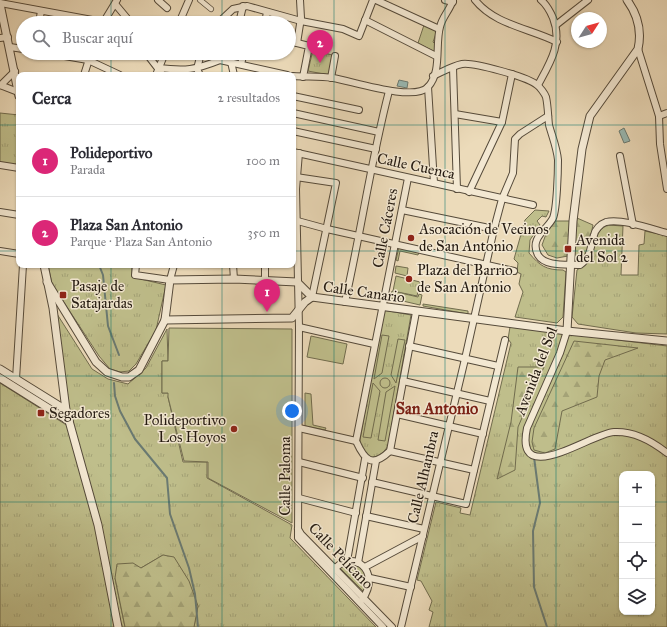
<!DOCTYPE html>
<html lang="es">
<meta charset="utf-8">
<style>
:root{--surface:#fff;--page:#f7f7f7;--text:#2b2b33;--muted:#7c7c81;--line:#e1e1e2;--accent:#db2777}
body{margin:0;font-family:"IM FELL Great Primer",serif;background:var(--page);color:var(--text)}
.controls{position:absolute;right:12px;bottom:12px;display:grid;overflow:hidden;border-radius:8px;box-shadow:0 1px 3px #0004}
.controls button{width:36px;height:36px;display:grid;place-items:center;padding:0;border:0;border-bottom:1px solid var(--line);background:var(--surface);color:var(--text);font:20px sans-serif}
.compass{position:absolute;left:571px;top:12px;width:36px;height:36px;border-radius:50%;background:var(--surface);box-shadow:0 1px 3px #0004;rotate:54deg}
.you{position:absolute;left:292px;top:411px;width:14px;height:14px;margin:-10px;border:3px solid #fff;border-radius:50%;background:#1a73e8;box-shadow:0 0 0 6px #1a73e833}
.badge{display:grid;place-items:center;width:26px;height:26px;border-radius:50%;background:var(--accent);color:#fff;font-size:13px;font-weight:700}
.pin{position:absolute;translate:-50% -33px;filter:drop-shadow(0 1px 2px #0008)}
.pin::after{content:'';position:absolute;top:21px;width:14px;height:12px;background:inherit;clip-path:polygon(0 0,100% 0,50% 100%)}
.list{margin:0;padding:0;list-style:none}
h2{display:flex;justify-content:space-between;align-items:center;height:52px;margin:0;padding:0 16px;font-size:17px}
h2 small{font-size:13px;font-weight:400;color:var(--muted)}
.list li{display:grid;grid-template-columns:26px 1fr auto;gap:12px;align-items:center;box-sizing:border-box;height:72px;padding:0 16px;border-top:1px solid var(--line)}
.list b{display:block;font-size:15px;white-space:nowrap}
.list p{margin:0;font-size:13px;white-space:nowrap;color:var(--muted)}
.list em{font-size:13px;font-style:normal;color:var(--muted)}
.icon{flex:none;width:22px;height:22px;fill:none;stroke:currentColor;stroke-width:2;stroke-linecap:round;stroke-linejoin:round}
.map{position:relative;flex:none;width:667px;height:627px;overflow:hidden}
.search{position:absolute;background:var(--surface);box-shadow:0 1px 3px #0004;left:16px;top:16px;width:280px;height:44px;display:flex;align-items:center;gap:10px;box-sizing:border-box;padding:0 14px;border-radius:22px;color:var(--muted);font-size:15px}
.panel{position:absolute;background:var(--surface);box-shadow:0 1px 3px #0004;left:16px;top:72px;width:280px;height:196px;border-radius:8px}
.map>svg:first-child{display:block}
</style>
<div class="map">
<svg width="667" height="627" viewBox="0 0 667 627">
<defs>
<pattern id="grass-tufts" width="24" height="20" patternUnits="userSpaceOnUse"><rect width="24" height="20" fill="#bfbe8b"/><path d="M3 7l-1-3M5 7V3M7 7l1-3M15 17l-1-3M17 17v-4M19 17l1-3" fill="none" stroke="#a4a377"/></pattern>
<pattern id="forest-firs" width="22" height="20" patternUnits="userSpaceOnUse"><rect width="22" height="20" fill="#bfbe8b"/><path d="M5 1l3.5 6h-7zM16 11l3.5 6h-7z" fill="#a4a377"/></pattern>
</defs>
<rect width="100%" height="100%" fill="#ecdbba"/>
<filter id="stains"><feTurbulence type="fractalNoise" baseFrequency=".005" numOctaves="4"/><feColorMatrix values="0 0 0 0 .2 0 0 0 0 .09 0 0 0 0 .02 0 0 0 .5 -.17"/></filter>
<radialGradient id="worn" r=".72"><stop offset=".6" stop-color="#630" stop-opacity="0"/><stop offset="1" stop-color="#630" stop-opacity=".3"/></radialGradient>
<!-- grass -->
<g fill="url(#grass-tufts)" stroke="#716c4e" fill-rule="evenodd">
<path d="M313 50 332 55 329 75 308 71Z"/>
<path d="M0 113 19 115V165L0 163Z"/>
<path d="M535 210 549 211 546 217 542 216 537 221 540 225 530 240 529 253C540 266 546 270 563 270L566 272 563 317 557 323 515 317 523 292 519 284 521 274 517 272 518 263 514 259 525 220Z"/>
<path d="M608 225 623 226 621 275H638L639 245 644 244 645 231 667 236V334L636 333 578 324 572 317 577 270 591 260C594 247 594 231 608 225Z"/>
<path d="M48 265H132V277L166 285 156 330 136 364 129 371 120 372 110 369 99 356 52 284Z"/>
<path d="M396 276 420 282 417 296 393 291Z"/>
<path d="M383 310 411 315 388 446C377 463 361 460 360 440Z"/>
<path d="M57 314 92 369 108 379 128 384 146 368 167 329 168 361H162V393H169L168 397 183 462H207V478L292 525 290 538 376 627H194L198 606 163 555 141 568 115 578 125 627H0V383L68 426Z"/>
<path d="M510 327 667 346V627H429L433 612 429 610 432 601 421 581 417 580 436 502 461 508 460 513 470 515 511 343 508 339ZM622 474H652V612H622Z"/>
</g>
<!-- forest -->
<g fill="url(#forest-firs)" stroke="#716c4e">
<path d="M577 218 593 225 586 257 578 263C569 256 576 229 577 218Z"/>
<path d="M555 221H570L568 256 557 258 548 255 542 245 546 234Z"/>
<path d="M574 341 638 348 605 360 599 376 597 397 562 411 555 449 545 453 534 450 532 442 534 428Z"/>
<path d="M518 367H544L518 427 515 470 497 479 511 422Z"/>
<path d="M163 555 174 557 189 581 198 606 194 627H125L115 578 117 564 133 563 141 568Z"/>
</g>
<!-- garden -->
<g fill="#bfbe8b" stroke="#716c4e">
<path d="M424 25 437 31 433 42 435 44V52L418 43Z"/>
<path d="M399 247 419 252 418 255 400 251 398 261 396 260Z"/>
<path d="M396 266 408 268 407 276 395 273Z"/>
<path d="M392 291 418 297 419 294 422 295 420 305 390 298Z"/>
<path d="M423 304 468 311V314L423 306Z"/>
<path d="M169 328 292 329V523L208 478V462L184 461 168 397V393H162V361H168Z"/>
<path d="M382 335 389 336 382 373 374 379Z"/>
<path d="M311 336 347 344 343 364 307 357Z"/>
<path d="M398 339 405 340 396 383 391 375Z"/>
<circle cx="385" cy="383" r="5"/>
<path d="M373 383 380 391 371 438 363 437Z"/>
<path d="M395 386 385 441 378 440 386 392Z"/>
<path d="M305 393 311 394 313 425 326 428 325 430 305 426Z"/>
<path d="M348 564 360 567 368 578 364 592 340 568Z"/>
</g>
<!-- water -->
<g fill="#99bab4" stroke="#6a7a72">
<path d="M399 80 408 82 407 88 397 86Z"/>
<path d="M624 128 630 141 624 143 619 131Z"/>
</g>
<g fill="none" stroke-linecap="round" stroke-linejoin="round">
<!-- stream -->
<g stroke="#6a7a72" stroke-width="2">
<path d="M99 265 103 275 108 326 119 355"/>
<path d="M114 383 115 396 120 411 135 439 167 478 170 514 189 568 195 594 198 627"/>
<path d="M534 457 540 503 533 531 534 587 547 627"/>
</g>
<defs>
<path id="pedestrian" d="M200 0 211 9"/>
<g id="minor">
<path d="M158 0 167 8"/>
<path d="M376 0 439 29"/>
<path d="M445 0 453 2"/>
<path d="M475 0C495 25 529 28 557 42"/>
<path d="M0 3 103 22"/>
<path d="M116 5 131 23"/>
<path d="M365 20 436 56"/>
<path d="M39 23 41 11"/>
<path d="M103 23 117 0"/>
<path d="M179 23 189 0"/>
<path d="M218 23 233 9 247 6 301 21 343 29 359 36 373 0"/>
<path d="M239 23 243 6"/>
<path d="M265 23 267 12"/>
<path d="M556 25 588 0"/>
<path d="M0 38 8 37"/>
<path d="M289 41 309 46 303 77"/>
<path d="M297 43 301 18 300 0"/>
<path d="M10 47 23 49"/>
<path d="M638 49 659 116 660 144 667 189"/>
<path d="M47 53 88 60 120 75"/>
<path d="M146 53 163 75"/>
<path d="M220 60 287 75"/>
<path d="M231 62 234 75"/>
<path d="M241 64 244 53"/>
<path d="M158 68C186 71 195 70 220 60"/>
<path d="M453 68 457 189"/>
<path d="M84 75 91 53"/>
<path d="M156 75 165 53"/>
<path d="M200 75 197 69 201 53"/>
<path d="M293 76C306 77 320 76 333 78 352 81 414 102 428 87 442 72 435 45 440 27 442 17 450 10 453 0"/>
<path d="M433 76C442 72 452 66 462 64 473 62 528 77 537 85 540 87 545 94 546 97 548 106 548 116 549 125 552 136 557 148 558 160 558 171 557 208 553 218 547 230 529 238 538 255 545 267 567 264 580 265 591 257 590 248 594 235 595 230 600 224 606 222 621 218 652 229 667 233"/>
<path d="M331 78 335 56"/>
<path d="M0 85 18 92"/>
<path d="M1 85 15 71"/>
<path d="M538 85C550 63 563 43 553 18 550 11 547 5 541 0"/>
<path d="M428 87 434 183"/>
<path d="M293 96 359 110"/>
<path d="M293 113 379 132"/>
<path d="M455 114 502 122"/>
<path d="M659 116 667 113"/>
<path d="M293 131 376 149"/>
<path d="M293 152 533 205"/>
<path d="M299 153 296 189 299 327 298 538 383 627"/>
<path d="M620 156 633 225"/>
<path d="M0 165 19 168"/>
<path d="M296 177 336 183 312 297"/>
<path d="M408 178 356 441C365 461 372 468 390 451L416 312"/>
<path d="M469 192 502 122 512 74"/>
<path d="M402 210 494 229"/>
<path d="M0 212 19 215"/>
<path d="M294 220 327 229 514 271"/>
<path d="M0 251 19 254"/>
<path d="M136 265 135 275 170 280 174 265"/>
<path d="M233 265 234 279"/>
<path d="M265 265V281"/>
<path d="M345 302C361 232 371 160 389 91"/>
<path d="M299 327 374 344"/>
<path d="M567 331 560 353 527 428C514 490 591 433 614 432 633 431 652 441 667 453"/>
<path d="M409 346 498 366"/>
<path d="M16 379 23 265"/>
<path d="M403 381 490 401"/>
<path d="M397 414 483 434"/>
<path d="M299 428 356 441"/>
<path d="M390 451 474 470"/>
<path d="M299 462 363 478"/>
<path d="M372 482 466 504 505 340"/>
<path d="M299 498 356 513"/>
<path d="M366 516 424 529"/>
<path d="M298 529 301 534 392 627"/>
<path d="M347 561 365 459"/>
<path d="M358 563 376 461"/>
<path d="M365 567 423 536"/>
<path d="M333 571C351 547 383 570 362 600"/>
<path d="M370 578 411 587"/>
<path d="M401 627 465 359 494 229 502 199 513 173 515 139 520 134 548 116"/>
</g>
<g id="tertiary">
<path d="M0 4 19 96"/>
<path d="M44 265 53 308 66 410 98 525 118 627"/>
<path d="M47 282 96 362 107 372 122 377H129L139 370 165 320 170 280 234 279 297 282 312 297 567 331 667 341"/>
<path d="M165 320 292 318 305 302 312 297"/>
<path d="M567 331 573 221 582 149 590 116 638 49C642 31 638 15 627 0"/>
<path d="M0 369 66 410"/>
<path d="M0 378 69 421"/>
</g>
</defs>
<!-- pedestrian casing -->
<use href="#pedestrian" stroke="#554a3a" stroke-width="6"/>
<!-- minor casing -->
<use href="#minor" stroke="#554a3a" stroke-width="8"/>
<!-- tertiary casing -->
<use href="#tertiary" stroke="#554a3a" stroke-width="9"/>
<!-- pedestrian -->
<use href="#pedestrian" stroke="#f3e8d2" stroke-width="4.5"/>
<!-- minor -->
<use href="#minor" stroke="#f3e8d2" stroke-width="6"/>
<!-- tertiary -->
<use href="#tertiary" stroke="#f3e8d2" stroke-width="7"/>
</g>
<!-- grid -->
<path fill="none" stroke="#0f766e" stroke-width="1" stroke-opacity="0.55" d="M111 0V23M222 0V23M334 0V627M445 0V627M556 0V627M111 53V75M222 53V75M0 125H19M293 125H667M0 251H19M293 251H667M111 265V627M222 265V627M0 376H667M0 502H622M652 502H667"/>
<!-- markers -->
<g fill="#8f2418" stroke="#f3e8d2" stroke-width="1.5">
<circle cx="411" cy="238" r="4"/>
<rect x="564" y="245" width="8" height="8" rx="2"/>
<circle cx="409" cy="279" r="4"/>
<rect x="59" y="291" width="8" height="8" rx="2"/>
<rect x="37" y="409" width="8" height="8" rx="2"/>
<circle cx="234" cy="429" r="4"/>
</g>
<g text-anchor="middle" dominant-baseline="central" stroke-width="3" stroke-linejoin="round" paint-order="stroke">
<!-- street labels -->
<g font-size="15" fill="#231910" stroke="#f3e8d2">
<text transform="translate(416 166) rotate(12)">Calle Cuenca</text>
<text transform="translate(385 228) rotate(-79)">Calle Cáceres</text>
<text transform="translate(364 292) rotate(8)">Calle Canario</text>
<text transform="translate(536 371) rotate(-69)">Avenida del Sol</text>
<text transform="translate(285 476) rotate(-90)">Calle Paloma</text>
<text transform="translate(423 477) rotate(-77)">Calle Alhambra</text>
<text transform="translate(341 556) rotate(46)">Calle Pelícano</text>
</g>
<!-- poi labels -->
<g font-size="15" fill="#231910" stroke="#f3e8d2" text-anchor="start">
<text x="419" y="229">Asocación de Vecinos<tspan x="419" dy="17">de San Antonio</tspan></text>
<text x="576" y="240">Avenida<tspan x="576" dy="17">del Sol 2</tspan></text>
<text x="417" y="270">Plaza del Barrio<tspan x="417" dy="17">de San Antonio</tspan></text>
<text x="71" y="286">Pasaje de<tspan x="71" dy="17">Satajardas</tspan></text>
<text x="49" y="413">Segadores</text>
<text x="226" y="420" text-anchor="end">Polideportivo<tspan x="226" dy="17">Los Hoyos</tspan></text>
</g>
<!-- neighbourhood labels -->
<g font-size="16" font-weight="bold" fill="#7a1f14" stroke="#f3e8d2">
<text x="437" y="408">San Antonio</text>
</g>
</g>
<rect width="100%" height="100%" filter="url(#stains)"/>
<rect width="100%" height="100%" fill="url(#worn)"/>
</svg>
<div class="controls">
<button>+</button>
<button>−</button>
<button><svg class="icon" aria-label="locate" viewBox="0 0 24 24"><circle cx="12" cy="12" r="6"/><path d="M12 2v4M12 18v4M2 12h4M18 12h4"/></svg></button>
<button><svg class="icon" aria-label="layers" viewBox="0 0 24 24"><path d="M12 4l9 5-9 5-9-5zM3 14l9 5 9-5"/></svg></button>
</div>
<svg class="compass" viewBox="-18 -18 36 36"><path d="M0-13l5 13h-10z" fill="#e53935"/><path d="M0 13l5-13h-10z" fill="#7c7c81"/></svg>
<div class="you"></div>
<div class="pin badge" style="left:267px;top:312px">1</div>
<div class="pin badge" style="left:320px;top:63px">2</div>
<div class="search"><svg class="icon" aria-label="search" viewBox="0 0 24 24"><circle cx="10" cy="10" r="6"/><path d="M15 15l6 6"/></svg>Buscar aquí</div>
<section class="panel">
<h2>Cerca<small>2 resultados</small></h2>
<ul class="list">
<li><span class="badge">1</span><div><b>Polideportivo</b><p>Parada</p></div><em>100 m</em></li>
<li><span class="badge">2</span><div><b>Plaza San Antonio</b><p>Parque · Plaza San Antonio</p></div><em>350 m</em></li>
</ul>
</section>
</div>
